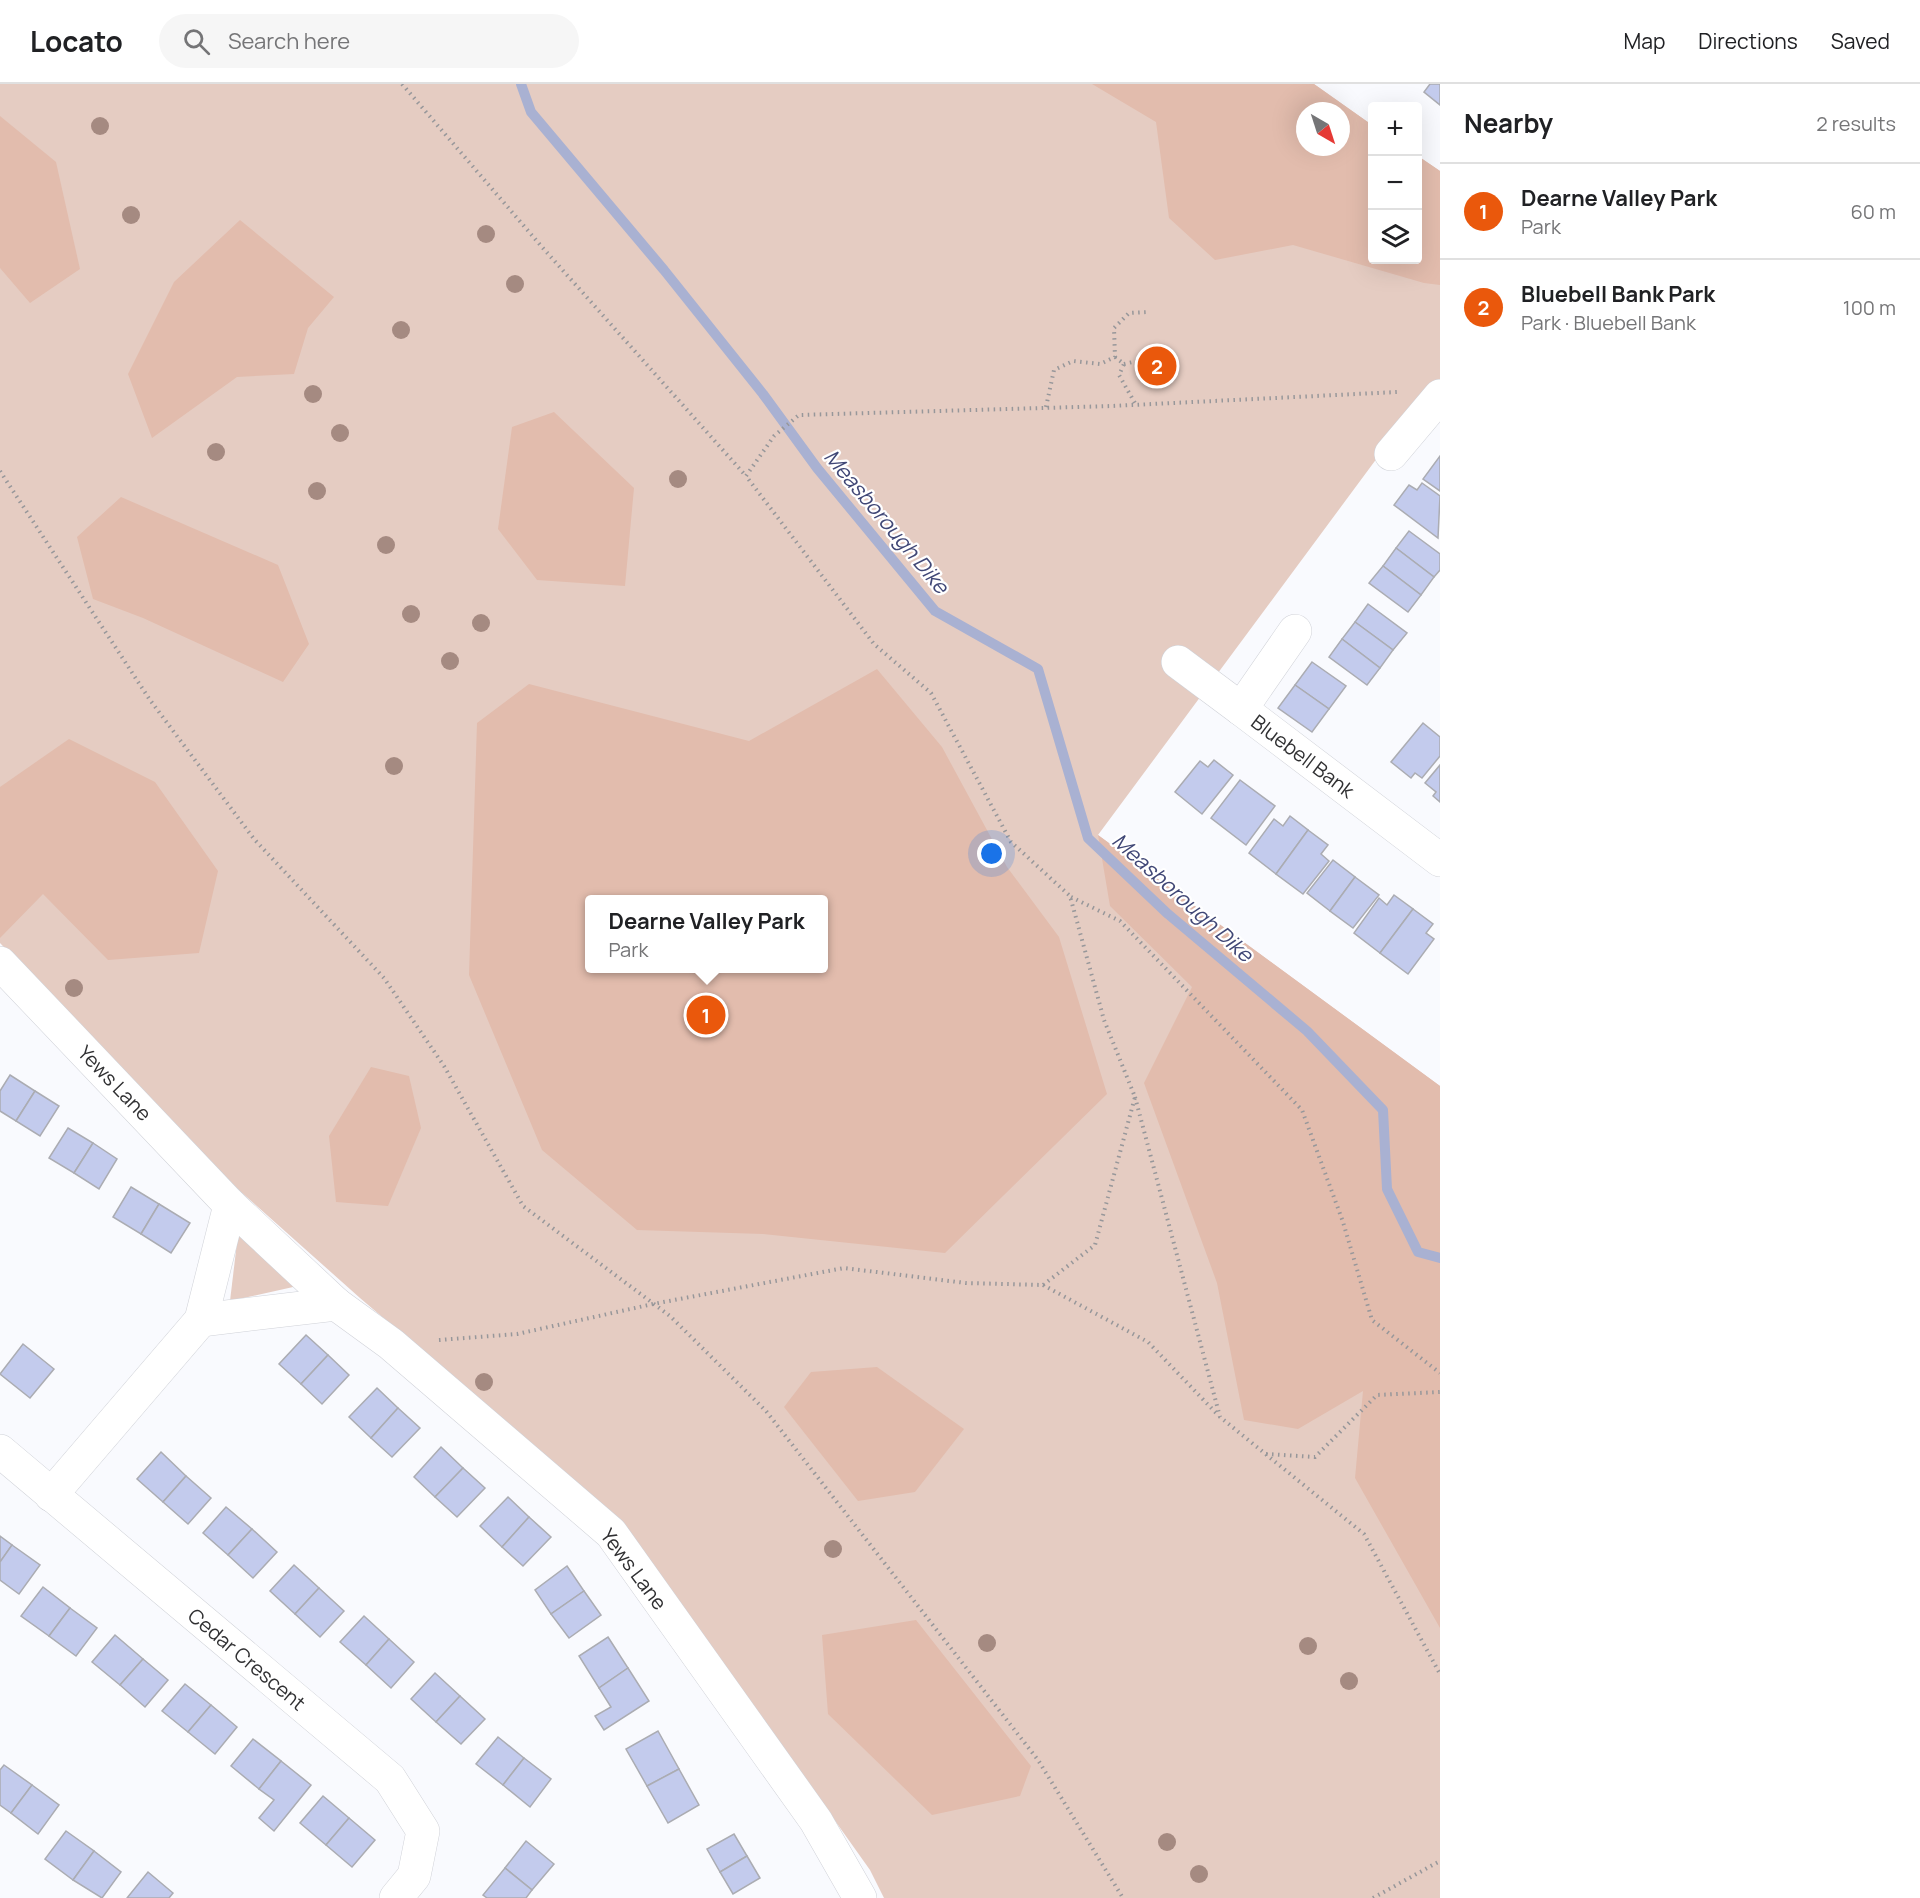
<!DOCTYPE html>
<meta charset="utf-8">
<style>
:root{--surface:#fff;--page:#f6f6f6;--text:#202124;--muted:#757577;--line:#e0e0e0;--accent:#ea580c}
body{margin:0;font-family:Manrope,sans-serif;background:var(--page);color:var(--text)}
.controls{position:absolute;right:18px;top:18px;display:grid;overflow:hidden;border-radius:6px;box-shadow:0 6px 24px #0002}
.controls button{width:54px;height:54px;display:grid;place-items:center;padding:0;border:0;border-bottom:2px solid var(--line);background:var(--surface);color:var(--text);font:30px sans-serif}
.compass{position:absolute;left:1296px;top:18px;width:54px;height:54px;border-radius:50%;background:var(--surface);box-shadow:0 6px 24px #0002;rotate:141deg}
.you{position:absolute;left:992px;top:770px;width:21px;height:21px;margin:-15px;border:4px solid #fff;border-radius:50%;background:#1a73e8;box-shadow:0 0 0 9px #1a73e833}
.badge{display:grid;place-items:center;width:39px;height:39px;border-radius:50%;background:var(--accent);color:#fff;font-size:20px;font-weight:700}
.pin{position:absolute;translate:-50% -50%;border:3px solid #fff;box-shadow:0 2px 6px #0006}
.popup{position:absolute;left:585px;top:811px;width:243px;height:78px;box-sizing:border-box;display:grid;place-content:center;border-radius:6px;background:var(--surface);filter:drop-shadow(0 2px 4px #0005);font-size:20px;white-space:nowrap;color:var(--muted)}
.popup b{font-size:22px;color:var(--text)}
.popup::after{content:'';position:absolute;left:50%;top:100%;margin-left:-12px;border:12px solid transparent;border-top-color:var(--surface)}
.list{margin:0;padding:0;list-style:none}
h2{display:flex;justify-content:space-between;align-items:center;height:78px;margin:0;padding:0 24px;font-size:26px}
h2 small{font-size:20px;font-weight:400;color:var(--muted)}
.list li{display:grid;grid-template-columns:39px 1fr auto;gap:18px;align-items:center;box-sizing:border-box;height:96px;padding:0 24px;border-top:2px solid var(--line)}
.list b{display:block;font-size:22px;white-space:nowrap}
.list p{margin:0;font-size:20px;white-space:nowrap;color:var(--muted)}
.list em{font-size:20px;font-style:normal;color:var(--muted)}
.icon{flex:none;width:33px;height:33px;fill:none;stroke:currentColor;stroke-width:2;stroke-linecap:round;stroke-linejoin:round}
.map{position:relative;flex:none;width:1440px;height:1814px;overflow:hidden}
header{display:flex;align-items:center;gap:36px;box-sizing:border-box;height:84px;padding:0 30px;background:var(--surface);border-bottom:2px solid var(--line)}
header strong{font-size:28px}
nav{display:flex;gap:33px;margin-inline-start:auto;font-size:21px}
.search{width:420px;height:54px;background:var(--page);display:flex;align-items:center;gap:15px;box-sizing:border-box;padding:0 21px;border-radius:33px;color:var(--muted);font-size:22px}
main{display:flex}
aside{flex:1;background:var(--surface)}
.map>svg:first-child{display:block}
</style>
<header>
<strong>Locato</strong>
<div class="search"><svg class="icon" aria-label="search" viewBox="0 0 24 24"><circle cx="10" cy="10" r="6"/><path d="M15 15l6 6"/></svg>Search here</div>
<nav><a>Map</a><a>Directions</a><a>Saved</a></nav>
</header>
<main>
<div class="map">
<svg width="1440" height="1814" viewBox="0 0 1440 1814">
<rect width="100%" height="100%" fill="#f9fafe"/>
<!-- green -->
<g fill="#e5ccc2" fill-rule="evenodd">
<path d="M0 0H1314L1372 41V176H1418V72L1440 87V301L1423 312 1098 751 1440 1002V1814H884L870 1786 622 1437 360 1214 222 1091 0 859ZM1305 27H1341V63H1305ZM589 816H823V884H589Z"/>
<path d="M238 1150 302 1201 230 1217Z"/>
</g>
<!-- forest -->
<g fill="#e2bcad" fill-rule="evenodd">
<path d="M1092 0H1314L1372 41V176H1418V72L1440 87V201L1424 199 1293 161 1215 176 1169 134 1156 38ZM1305 27H1341V63H1305Z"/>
<path d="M0 32 56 78 80 185 30 219 0 184Z"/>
<path d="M240 136 334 213 308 244 294 290 237 293 152 354 128 290 174 198Z"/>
<path d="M554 328 634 404 625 502 537 496 498 445 512 343Z"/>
<path d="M121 413 278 481 309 560 283 598 143 534 93 515 77 453Z"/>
<path d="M877 585 942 663 1007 783 1059 853 1107 1010 945 1169 763 1150 637 1146 542 1066 469 891 477 639 529 600 749 657ZM589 816H823V884H589Z"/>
<path d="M69 655 155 698 218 787 199 869 108 876 43 810 0 854V703Z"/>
<path d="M1098 751 1440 1002V1544L1355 1394 1363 1307 1298 1345 1244 1336 1217 1199 1144 999 1192 903 1110 822Z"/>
<path d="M371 983 409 992 421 1044 388 1122 336 1118 329 1052Z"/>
<path d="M877 1283 964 1345 915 1408 858 1417 784 1323 811 1288Z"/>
<path d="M916 1536 1031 1682 1020 1712 932 1731 828 1630 822 1551Z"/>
</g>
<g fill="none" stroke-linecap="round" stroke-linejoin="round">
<!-- stream -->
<path stroke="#a9b1d2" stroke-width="10" d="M521 0 531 28 664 186 763 310 817 384 935 527 1038 585 1088 754 1168 830 1307 947 1383 1026 1387 1105 1418 1168 1440 1174"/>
</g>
<!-- building -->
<g fill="#c3cbed" stroke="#abacb2" stroke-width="1.5">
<path d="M1430 0H1440V21L1424 8Z"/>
<path d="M1440 372V407L1423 395Z"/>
<path d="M1422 399 1440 412 1438 454 1394 421 1409 401 1417 406Z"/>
<path d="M1409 447 1440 470V486L1434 493 1396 464Z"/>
<path d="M1396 464 1434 493 1421 511 1383 482Z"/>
<path d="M1383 482 1421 511 1408 528 1369 499Z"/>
<path d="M1368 520 1407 549 1393 566 1355 538Z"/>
<path d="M1355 538 1393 566 1380 584 1342 555Z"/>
<path d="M1342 555 1380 584 1367 601 1329 573Z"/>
<path d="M1312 578 1346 602 1329 625 1295 601Z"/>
<path d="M1295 601 1329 625 1312 648 1278 624Z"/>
<path d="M1423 639 1440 653V672L1422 694 1415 689 1411 694 1391 678Z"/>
<path d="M1214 676 1233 691 1202 730 1175 708 1200 677 1208 683Z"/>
<path d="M1440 681V718L1433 712 1436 708 1425 699Z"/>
<path d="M1240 696 1275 722 1246 761 1211 734Z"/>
<path d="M1290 732 1308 746 1276 790 1249 769 1274 735 1283 742Z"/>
<path d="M1308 746 1328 761 1321 770 1329 777 1303 810 1276 790Z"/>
<path d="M1333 776 1355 793 1330 827 1307 809Z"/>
<path d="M1355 793 1379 811 1353 844 1330 827Z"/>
<path d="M1394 811 1413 825 1380 869 1354 849 1379 814 1387 821Z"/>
<path d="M1413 825 1433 840 1426 849 1434 855 1408 890 1380 869Z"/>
<path d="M10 991 35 1007 16 1037 0 1027V1007Z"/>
<path d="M35 1007 59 1022 40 1052 16 1037Z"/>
<path d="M68 1044 93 1059 74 1089 49 1074Z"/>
<path d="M93 1059 117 1075 99 1105 74 1089Z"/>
<path d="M131 1103 159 1120 141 1150 113 1133Z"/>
<path d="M159 1120 190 1139 171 1169 141 1150Z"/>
<path d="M306 1251 328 1271 301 1300 279 1280Z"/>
<path d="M23 1260 54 1285 30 1314 0 1290Z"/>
<path d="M328 1271 349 1291 322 1320 301 1300Z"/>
<path d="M377 1304 398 1324 371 1354 349 1333Z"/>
<path d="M398 1324 420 1344 392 1373 371 1354Z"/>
<path d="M441 1363 463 1384 435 1413 414 1393Z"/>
<path d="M161 1368 186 1392 163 1418 137 1395Z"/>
<path d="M463 1384 485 1404 457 1433 435 1413Z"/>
<path d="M186 1392 211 1414 188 1440 163 1418Z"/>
<path d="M508 1413 529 1433 502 1463 480 1442Z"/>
<path d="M226 1423 252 1445 228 1471 203 1449Z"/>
<path d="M529 1433 551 1453 523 1482 502 1463Z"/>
<path d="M252 1445 277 1468 253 1494 228 1471Z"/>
<path d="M0 1452 12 1461 0 1478Z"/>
<path d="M12 1461 40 1481 19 1510 0 1496V1478Z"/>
<path d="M294 1481 319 1504 295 1530 270 1507Z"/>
<path d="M567 1482 584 1507 551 1530 535 1506Z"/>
<path d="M43 1503 70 1524 49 1552 21 1532Z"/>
<path d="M319 1504 344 1527 320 1553 295 1530Z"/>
<path d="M584 1507 601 1531 569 1554 551 1530Z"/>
<path d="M70 1524 97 1544 76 1572 49 1552Z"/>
<path d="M364 1532 389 1555 366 1581 340 1558Z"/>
<path d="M115 1551 143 1575 120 1601 92 1578Z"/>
<path d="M608 1553 628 1584 599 1604 579 1572Z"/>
<path d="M389 1555 414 1578 391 1604 366 1581Z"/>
<path d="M143 1575 168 1596 145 1623 120 1601Z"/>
<path d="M628 1584 649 1617 604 1646 595 1632 611 1623 599 1604Z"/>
<path d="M435 1589 460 1612 436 1638 411 1615Z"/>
<path d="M185 1600 211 1621 188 1648 162 1627Z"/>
<path d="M460 1612 485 1635 461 1660 436 1638Z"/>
<path d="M211 1621 237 1643 215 1670 188 1648Z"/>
<path d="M658 1647 679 1685 647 1702 626 1665Z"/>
<path d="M498 1653 524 1674 503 1701 476 1680Z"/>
<path d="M253 1655 281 1677 259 1705 231 1682Z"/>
<path d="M524 1674 551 1695 530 1723 503 1701Z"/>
<path d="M281 1677 311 1701 274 1747 259 1734 274 1716 259 1705Z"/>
<path d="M4 1681 32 1701 11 1729 0 1721V1686Z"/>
<path d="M679 1685 699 1721 668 1739 647 1702Z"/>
<path d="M32 1701 59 1721 38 1750 11 1729Z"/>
<path d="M323 1712 349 1734 326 1761 300 1739Z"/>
<path d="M349 1734 375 1756 352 1783 326 1761Z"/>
<path d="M66 1747 94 1767 73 1796 45 1775Z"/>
<path d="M734 1750 747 1772 720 1788 707 1765Z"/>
<path d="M526 1757 554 1780 532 1806 505 1784Z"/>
<path d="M94 1767 121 1788 102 1814 73 1796Z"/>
<path d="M747 1772 760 1794 733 1810 720 1788Z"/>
<path d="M505 1784 532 1806 526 1814H487L483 1811Z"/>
<path d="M148 1788 173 1809 169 1814H127Z"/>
</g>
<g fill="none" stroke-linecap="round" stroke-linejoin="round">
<defs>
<g id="minor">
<path d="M1391 370 1440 312"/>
<path d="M1295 547 1241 625 1440 776"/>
<path d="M1178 578 1241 625"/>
<path d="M0 879 230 1121 336 1220 391 1260 611 1449 816 1737 860 1814"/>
<path d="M201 1236 336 1220"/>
<path d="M0 1367 390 1695 423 1747 414 1792 396 1814"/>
<path d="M51 1411 201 1236 230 1121"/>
</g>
</defs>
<!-- minor casing -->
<use href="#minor" stroke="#d0d2d8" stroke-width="34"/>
<!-- path -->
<g stroke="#97979a" stroke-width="4" stroke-dasharray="1.5 4.5" stroke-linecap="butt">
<path d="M402 0 542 163 746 392"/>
<path d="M1115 273 1124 280 1119 291 1136 321"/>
<path d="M1124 280 1168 270"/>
<path d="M1046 323 1054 286 1073 277 1100 280 1115 273 1114 244 1129 229 1148 228"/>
<path d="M0 387 150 616 254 755 384 894 444 982 523 1122 670 1232 766 1327 1038 1676 1123 1814"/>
<path d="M1071 813 1120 837 1302 1026 1343 1138 1372 1236 1440 1289"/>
<path d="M1135 1013 1220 1333 1364 1450 1440 1590"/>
<path d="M1043 1201 1148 1258 1218 1331"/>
<path d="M439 1256 517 1250 653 1220 844 1184 966 1199 1043 1201 1095 1161 1135 1013 1104 936 1070 812 1011 758 931 609 874 560 746 392 774 352 799 331 1112 322 1397 308"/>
<path d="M1266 1370 1315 1373 1377 1311 1440 1308"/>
<path d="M1373 1814 1440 1777"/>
</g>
<!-- minor -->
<use href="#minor" stroke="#fff" stroke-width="33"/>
</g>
<!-- trees -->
<g fill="#a58a81">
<circle cx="100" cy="42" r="9"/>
<circle cx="131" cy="131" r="9"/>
<circle cx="486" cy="150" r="9"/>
<circle cx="515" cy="200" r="9"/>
<circle cx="401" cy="246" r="9"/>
<circle cx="313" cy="310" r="9"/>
<circle cx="340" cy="349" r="9"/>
<circle cx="216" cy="368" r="9"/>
<circle cx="678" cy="395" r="9"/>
<circle cx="317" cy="407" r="9"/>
<circle cx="386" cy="461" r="9"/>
<circle cx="411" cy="530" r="9"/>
<circle cx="481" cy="539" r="9"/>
<circle cx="450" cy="577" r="9"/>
<circle cx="394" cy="682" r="9"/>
<circle cx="74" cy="904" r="9"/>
<circle cx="484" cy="1298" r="9"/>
<circle cx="833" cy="1465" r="9"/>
<circle cx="987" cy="1559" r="9"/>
<circle cx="1308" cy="1562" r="9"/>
<circle cx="1349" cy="1597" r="9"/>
<circle cx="1167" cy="1758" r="9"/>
<circle cx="1199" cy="1790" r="9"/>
</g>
<g text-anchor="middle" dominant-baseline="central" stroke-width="4.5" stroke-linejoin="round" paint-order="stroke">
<!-- street labels -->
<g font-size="20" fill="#303032" stroke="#fff">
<text transform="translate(1303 672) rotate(37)">Bluebell Bank</text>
<text transform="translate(115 999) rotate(46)">Yews Lane</text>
<text transform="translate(634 1485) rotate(53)">Yews Lane</text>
<text transform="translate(247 1575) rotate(40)">Cedar Crescent</text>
</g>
<!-- water labels -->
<g font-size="21" font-style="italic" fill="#404776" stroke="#fff">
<text transform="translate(887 437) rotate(50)">Measborough Dike</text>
<text transform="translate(1183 813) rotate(42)">Measborough Dike</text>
</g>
</g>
</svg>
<div class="controls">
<button>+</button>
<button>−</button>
<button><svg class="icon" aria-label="layers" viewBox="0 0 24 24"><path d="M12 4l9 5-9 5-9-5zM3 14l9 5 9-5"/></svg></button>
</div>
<svg class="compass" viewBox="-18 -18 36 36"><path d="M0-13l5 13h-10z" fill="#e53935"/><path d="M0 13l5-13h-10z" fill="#757577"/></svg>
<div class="you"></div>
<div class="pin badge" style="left:706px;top:931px">1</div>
<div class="popup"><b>Dearne Valley Park</b>Park</div>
<div class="pin badge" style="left:1157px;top:282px">2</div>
</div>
<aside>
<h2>Nearby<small>2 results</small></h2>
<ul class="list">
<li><span class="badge">1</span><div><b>Dearne Valley Park</b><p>Park</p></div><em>60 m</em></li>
<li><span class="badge">2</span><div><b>Bluebell Bank Park</b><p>Park · Bluebell Bank</p></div><em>100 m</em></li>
</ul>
</aside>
</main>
